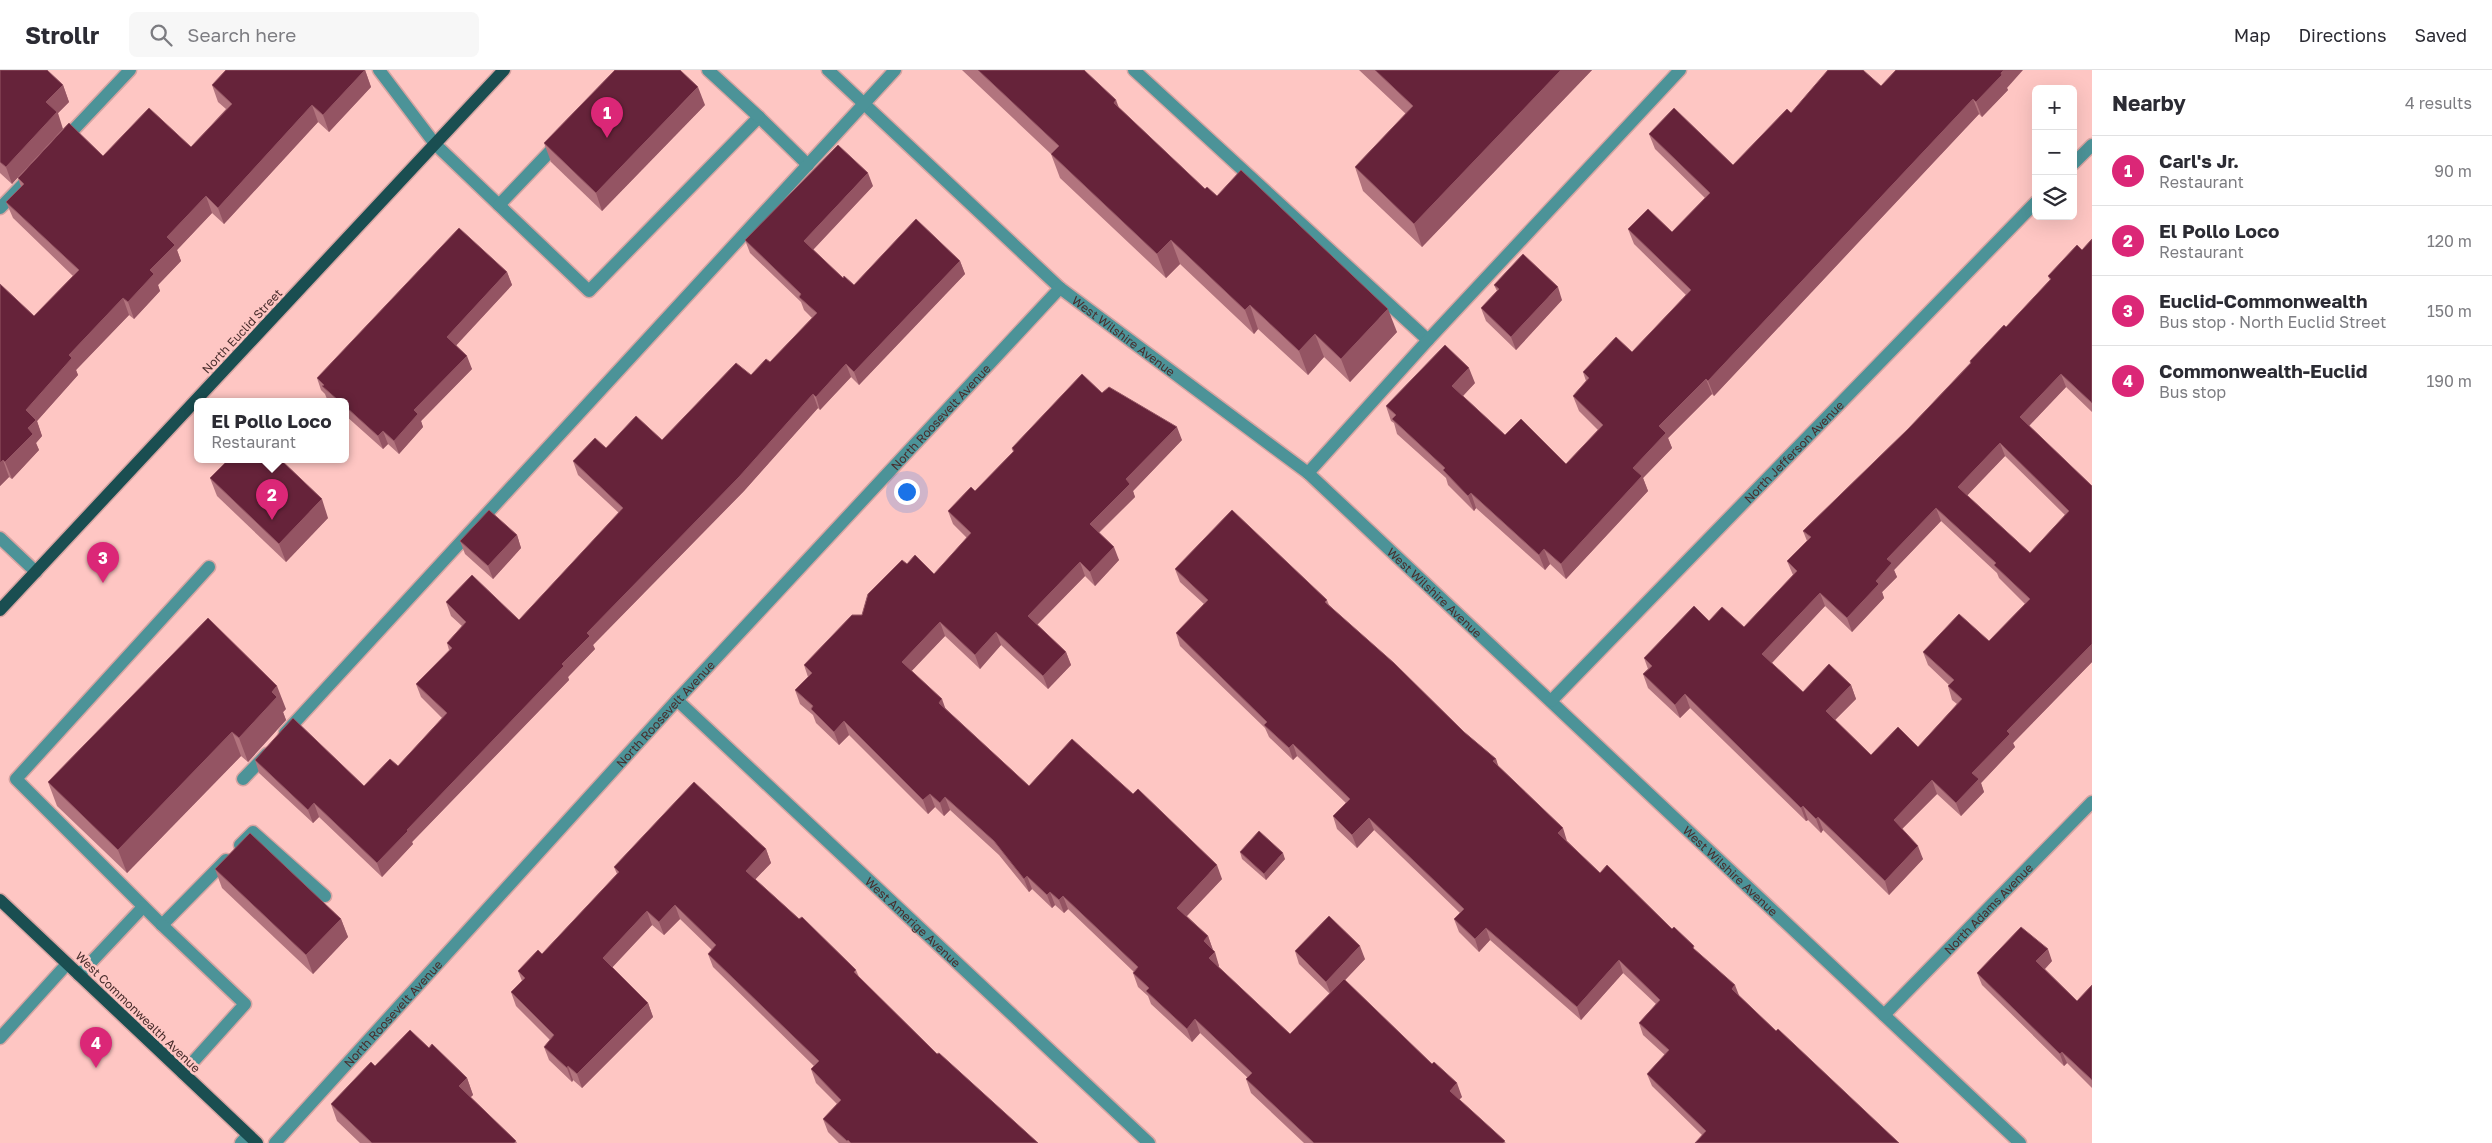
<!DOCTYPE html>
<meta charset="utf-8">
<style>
:root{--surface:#fff;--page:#f7f7f7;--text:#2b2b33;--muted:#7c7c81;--line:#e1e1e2;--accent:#db2777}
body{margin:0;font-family:"Golos Text",sans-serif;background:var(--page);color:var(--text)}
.controls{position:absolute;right:15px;top:15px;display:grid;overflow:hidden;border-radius:8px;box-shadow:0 5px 20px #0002}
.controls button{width:45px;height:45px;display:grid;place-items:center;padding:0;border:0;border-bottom:1px solid var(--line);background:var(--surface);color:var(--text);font:25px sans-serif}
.you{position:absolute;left:906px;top:421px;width:18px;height:18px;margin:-12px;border:4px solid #fff;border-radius:50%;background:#1a73e8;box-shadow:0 0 0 8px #1a73e833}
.badge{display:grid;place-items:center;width:32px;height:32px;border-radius:50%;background:var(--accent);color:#fff;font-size:16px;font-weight:700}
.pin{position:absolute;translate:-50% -41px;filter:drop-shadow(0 1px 2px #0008)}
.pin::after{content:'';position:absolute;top:26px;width:18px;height:15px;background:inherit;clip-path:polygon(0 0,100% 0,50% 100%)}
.popup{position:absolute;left:194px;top:328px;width:155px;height:65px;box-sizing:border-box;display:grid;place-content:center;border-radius:8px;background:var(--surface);filter:drop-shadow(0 1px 4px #0005);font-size:16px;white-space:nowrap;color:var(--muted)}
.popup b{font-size:19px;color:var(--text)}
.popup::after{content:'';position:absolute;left:50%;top:100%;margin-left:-10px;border:10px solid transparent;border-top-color:var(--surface)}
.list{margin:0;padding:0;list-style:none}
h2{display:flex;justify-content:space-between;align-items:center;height:65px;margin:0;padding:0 20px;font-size:21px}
h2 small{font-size:16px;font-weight:400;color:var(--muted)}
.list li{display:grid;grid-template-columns:32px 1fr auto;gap:15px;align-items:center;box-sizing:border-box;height:70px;padding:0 20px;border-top:1px solid var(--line)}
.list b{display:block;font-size:19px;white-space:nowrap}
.list p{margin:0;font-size:16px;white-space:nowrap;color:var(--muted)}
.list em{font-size:16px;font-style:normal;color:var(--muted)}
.icon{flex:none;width:28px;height:28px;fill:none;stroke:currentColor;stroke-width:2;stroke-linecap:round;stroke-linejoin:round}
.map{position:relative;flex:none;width:2092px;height:1073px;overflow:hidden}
header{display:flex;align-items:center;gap:30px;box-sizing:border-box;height:70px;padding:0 25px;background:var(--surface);border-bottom:1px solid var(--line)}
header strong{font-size:24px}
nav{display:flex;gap:28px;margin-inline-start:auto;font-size:18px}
.search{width:350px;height:45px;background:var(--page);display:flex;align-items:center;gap:12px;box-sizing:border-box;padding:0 18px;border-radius:8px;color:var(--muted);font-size:19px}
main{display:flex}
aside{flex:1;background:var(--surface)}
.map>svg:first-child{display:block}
</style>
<header>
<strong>Strollr</strong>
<div class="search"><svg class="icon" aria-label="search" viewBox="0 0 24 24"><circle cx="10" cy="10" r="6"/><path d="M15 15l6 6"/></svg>Search here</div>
<nav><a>Map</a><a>Directions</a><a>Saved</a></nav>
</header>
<main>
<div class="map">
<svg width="2092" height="1073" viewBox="0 0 2092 1073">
<rect width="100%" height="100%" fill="#fec6c3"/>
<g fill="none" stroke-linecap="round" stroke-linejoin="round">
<defs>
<g id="minor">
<path d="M379 0 435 74 589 221 759 47 808 95"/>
<path d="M708 0 759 47"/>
<path id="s1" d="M828 0 1060 218 1308 403 2020 1073"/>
<path d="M1134 0 1428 270"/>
<path d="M63 71 130 0"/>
<path d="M2073 94 2092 75"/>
<path d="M499 135 560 71"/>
<path d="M0 138 33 104"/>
<path d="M1308 403 1428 270 1680 0"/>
<path d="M0 468 36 502"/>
<path d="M209 497 16 709 162 855 226 790"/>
<path id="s2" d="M677 630 1149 1073"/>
<path id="s3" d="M1551 631 2036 132"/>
<path d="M285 663 895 0"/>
<path d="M243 709 267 684"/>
<path d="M240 775 253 762 325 826"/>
<path d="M162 855 245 934 183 1003"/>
<path d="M79 905 143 837"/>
<path id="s4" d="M1884 945 2092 732"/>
<path d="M0 968 67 894"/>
<path d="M241 1073 248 1065"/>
<path id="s5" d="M275 1073 677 630 1060 218"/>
</g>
<g id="major">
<path d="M0 540 504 0"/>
<path d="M0 830 257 1073"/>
</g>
</defs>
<!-- minor casing -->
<use href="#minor" stroke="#d6a4a2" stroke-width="15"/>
<!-- major casing -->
<use href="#major" stroke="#d6a4a2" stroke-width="15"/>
<!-- minor -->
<use href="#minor" stroke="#4c9398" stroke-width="12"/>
<!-- major -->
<use href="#major" stroke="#1a4e51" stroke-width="12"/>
</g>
<!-- wall -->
<g fill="#b2747e" fill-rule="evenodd">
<path d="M0 0 63 15 69 32 58 43 12 114 0 103Z"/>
<path d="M365 0 371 17 329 62 318 52 224 154 212 143 177 180 181 191 158 215 160 221 134 249 129 245 76 300 78 305 37 351 42 366 36 373 39 380 12 409 9 407 0 416V214L34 246 73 206 13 148 6 132 21 117 18 108 103 86 191 77 226 39 218 32 212 15Z"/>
<path d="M962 0H1084L1119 38 1205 119 1217 126 1397 262 1350 312 1324 287 1308 305 1258 259 1254 264 1180 194 1166 208 1060 108 1051 84Z"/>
<path d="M1359 0H1592L1422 177 1363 121 1355 97 1406 44Z"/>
<path d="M1881 16 2007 18 2008 20 1982 47 1979 44 1714 326 1712 324 1668 368 1672 378 1643 408 1648 421 1566 509 1550 494 1545 500 1476 438 1474 441 1448 415 1446 408 1397 364 1394 353 1391 351 1386 336 1475 313 1463 326 1505 365 1566 394 1598 360 1579 341 1573 326 1586 311 1583 302 1632 282 1686 225 1634 174 1628 159 1672 162 1705 128 1655 79 1649 64 1733 95 1791 43Z"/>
<path d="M705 35 602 141 551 92 544 73Z"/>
<path d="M873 116 813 180 843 208 854 215 960 191 965 204 859 315 851 307 820 340 818 338 744 421 593 575 595 579 568 607 569 610 412 772 413 774 382 807 319 747 313 753 259 703 255 690 364 716 398 696 442 648 421 627 416 614 449 580 447 573 462 556 451 546 446 532 519 550 619 443 578 405 573 391 606 378 662 370 770 292 812 248 804 240 801 232 750 183 745 170Z"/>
<path d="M2092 169V342L2066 317 2029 356 2092 416V592L2013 673 2015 677 1981 713 1984 722 1961 746 1937 724 1902 759 1923 789 1889 825 1823 760 1821 763 1808 750 1806 751 1690 638 1680 648 1648 618 1643 604 1648 599 1644 588 1709 551 1744 557 1793 505 1787 491 1807 471 1803 461 1908 359 1970 293V291L2006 257 2050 210 2048 206 2082 180ZM2005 386 2065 445 2030 483 1967 425ZM1941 451 1997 503 1999 508 2025 534 1989 571 1923 582 1928 595 1949 615 1948 616 1952 630 1957 634 1918 677 1871 685 1835 650 1856 629 1851 615 1803 622 1772 593 1825 536 1852 562 1884 528 1882 522 1897 507 1894 500Z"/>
<path d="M507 202 512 215 456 275 472 299 421 351 423 357 399 384 388 374 383 379 346 346V331H329L327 329 325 324 321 320 317 308Z"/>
<path d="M1494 215 1562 230 1516 280 1486 251 1481 238 1497 221Z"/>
<path d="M1102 323 1182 370 1133 421 1135 427 1099 463 1119 490 1095 516 1085 506 1037 555 1066 582 1071 595 1048 619 1001 575 980 599 945 566 911 601 945 638 1029 716 1222 809 1187 846 1208 866 1213 880 1219 896 1218 897 1290 964 1330 924 1299 894 1295 881 1365 889 1345 910 1462 1027 1459 1029 1506 1073H1304L1251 1023 1246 1009 1248 1008 1200 963 1192 972 1151 934 1148 926 1138 917 1133 903 1134 902 1068 839 1064 843 1055 835 1052 838 1032 819 1029 822 999 785 950 740 944 746 935 737 928 744 849 665 839 675 816 653 813 645 800 634 795 620 808 607 804 595 862 545 907 494 934 504 967 468 953 454 948 441 975 421 1013 382 1012 378Z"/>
<path d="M210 408 328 448 286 492 217 426Z"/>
<path d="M517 465 521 478 493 509 465 484 460 471Z"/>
<path d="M1175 499 1327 530 1329 535 1464 662 1496 689 1498 697 1567 771 1600 803 1672 859 1696 881 1739 926 1776 961 1899 1073 1702 1065 1652 1016 1647 1004 1665 985 1643 965 1639 953 1656 934 1623 903 1581 950 1490 870 1479 882 1459 862 1454 849 1460 843 1374 760 1357 778 1337 759 1333 746 1346 733 1297 686 1293 690 1269 667 1265 658 1180 576 1176 563 1204 534 1180 512Z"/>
<path d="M286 639 283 642 286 650 248 692 241 686 127 803 57 736 48 712Z"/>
<path d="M766 779 771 793 755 809 856 900 859 907 937 984 1038 1073H839L828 1062 823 1049 837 1034 816 1013 811 999 814 996 713 897 708 884 712 880 680 849 664 865 652 855 612 897 648 933 653 947 582 1018 573 1010 572 1012 549 990 544 977 550 970 516 936 511 922 522 911 518 901 542 884 617 804 614 797Z"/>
<path d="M1240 782 1285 789 1266 810 1242 789Z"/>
<path d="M215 799 341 849 348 867 313 904 222 818Z"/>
<path d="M2052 891 2045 899 2077 931 2092 915V1018L2067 993 2064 996 1982 915 1977 903Z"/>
<path d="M429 978 467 1008 473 1025 470 1027 516 1071 517 1073H360L337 1051 331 1034 375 996Z"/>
</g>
<!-- shaded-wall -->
<g fill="#945463">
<path d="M365 0 371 17 329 62 323 45Z"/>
<path d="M1561 0H1592L1422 177 1414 154Z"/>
<path d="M2004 0H2023L2007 18 2008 20 1982 47 1976 32Z"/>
<path d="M63 15 69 32 58 43 63 59 12 114 6 97 46 32Z"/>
<path d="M698 17 705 35 602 141 596 123Z"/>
<path d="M1973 29 1979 44 1714 326 1708 311Z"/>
<path d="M1116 30 1125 54 1114 33Z"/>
<path d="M312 35 318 52 224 154 218 138Z"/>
<path d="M868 103 873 116 809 184 804 171Z"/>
<path d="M206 126 212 143 177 180 181 191 158 215 160 221 134 249 128 232 150 200 167 167Z"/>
<path d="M1171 170 1180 194 1166 208 1157 184Z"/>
<path d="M960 191 965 204 859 315 854 302Z"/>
<path d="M507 202 512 215 452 280 447 267Z"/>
<path d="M1558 217 1562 230 1516 280 1511 267Z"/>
<path d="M123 228 129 245 76 300 78 305 37 351 42 366 36 373 39 380 12 409 5 392 28 358 26 340 69 285Z"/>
<path d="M1250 235 1258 259 1254 264 1245 240Z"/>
<path d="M1388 239 1397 262 1350 312 1341 289Z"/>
<path d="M1315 264 1324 287 1308 305 1299 281Z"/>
<path d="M467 286 472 299 421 351 423 357 399 384 394 371 414 340Z"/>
<path d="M846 294 851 307 820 340 816 327Z"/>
<path d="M1469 298 1475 313 1458 331 1452 316Z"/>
<path d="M2061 304 2066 317 2025 360 2020 347Z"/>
<path d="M1706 309 1712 324 1668 368 1672 378 1643 408 1648 421 1566 509 1561 494 1633 398 1659 356Z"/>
<path d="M813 324 818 338 744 421 593 575 595 579 568 607 569 610 412 772 413 774 382 807 377 793 407 760 562 594 587 563Z"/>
<path d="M1177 357 1182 370 1133 421 1135 427 1094 467 1090 454 1126 409Z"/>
<path d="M383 361 388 374 383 379 378 366Z"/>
<path d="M2000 373 2005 386 1963 430 1958 417Z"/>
<path d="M3 390 9 407 0 416V393Z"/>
<path d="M1471 423 1476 438 1474 441 1468 426Z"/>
<path d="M322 429 328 448 286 492 279 474Z"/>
<path d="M1936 438 1941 451 1894 500 1897 507 1882 522 1884 528 1852 562 1847 548 1876 511 1887 489Z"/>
<path d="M517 465 521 478 493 509 488 496Z"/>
<path d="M1114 477 1119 490 1095 516 1090 502Z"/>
<path d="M1544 479 1550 494 1545 500 1539 485Z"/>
<path d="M1080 492 1085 506 1033 559 1028 546Z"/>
<path d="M1820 523 1825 536 1767 598 1762 584Z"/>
<path d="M940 552 945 566 907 606 902 592Z"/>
<path d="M996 562 1001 575 980 599 975 585Z"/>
<path d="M2092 574V592L2013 673 2015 677 1981 713 1984 722 1961 746 1956 733 1972 703 2007 661Z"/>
<path d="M1066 582 1071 595 1048 619 1043 606Z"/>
<path d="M1851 615 1856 629 1831 654 1826 641Z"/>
<path d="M277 616 286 639 283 642 286 650 248 692 239 668 272 622Z"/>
<path d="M1685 624 1690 638 1680 648 1675 635Z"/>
<path d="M942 629 947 643 939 633Z"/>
<path d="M844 651 849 665 839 675 834 662Z"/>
<path d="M232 662 241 686 127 803 118 780Z"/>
<path d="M1293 674 1297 686 1293 690 1289 678Z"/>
<path d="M1496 689 1500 701 1493 691Z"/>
<path d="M1932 710 1937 724 1898 763 1894 750Z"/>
<path d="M930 724 935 737 928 744 923 730Z"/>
<path d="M945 727 950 740 944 746 940 733Z"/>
<path d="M314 733 319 747 313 753 308 740Z"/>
<path d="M1803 736 1808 750 1806 751 1801 738Z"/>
<path d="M1818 747 1823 760 1821 763 1816 749Z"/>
<path d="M1369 748 1374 760 1357 778 1352 765Z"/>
<path d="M1563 758 1567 771 1558 763Z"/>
<path d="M1918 776 1923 789 1889 825 1885 811Z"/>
<path d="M766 779 771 793 751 814 746 801Z"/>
<path d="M1283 783 1285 789 1266 810 1264 804Z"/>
<path d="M1217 795 1222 809 1182 851 1177 838Z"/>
<path d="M1027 806 1032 819 1029 822 1024 809Z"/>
<path d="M1050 822 1055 835 1052 838 1047 825Z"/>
<path d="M1063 826 1068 839 1064 843 1059 830Z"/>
<path d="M675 835 680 849 664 865 659 852Z"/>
<path d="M647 841 652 855 608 902 603 888Z"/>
<path d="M341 849 348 867 313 904 306 885Z"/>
<path d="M1486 858 1490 870 1479 882 1475 869Z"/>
<path d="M1208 866 1213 880 1208 885 1204 871Z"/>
<path d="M1360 876 1365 889 1331 925 1326 912Z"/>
<path d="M2048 879 2052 891 2041 903 2036 891Z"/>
<path d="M1215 882 1219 896 1214 902 1209 888Z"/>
<path d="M1619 890 1623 903 1581 950 1577 937Z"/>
<path d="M1735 915 1740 928 1732 919Z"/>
<path d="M648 933 653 947 582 1018 577 1004Z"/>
<path d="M1195 949 1200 963 1192 972 1187 959Z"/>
<path d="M2062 982 2067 993 2064 996 2060 984Z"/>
<path d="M568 996 573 1010 572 1012 567 998Z"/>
<path d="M467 1008 473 1025 465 1033 459 1016Z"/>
<path d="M1457 1013 1462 1027 1455 1034 1450 1021Z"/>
</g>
<!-- building -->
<g fill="#66233a" stroke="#945463" fill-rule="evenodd">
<path d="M0 0H47L63 15 46 32 57 42 6 97 0 92Z"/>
<path d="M226 0H365L323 45 312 35 218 138 206 126 167 167 175 175 150 200 154 204 128 232 123 228 69 285 72 288 26 340 36 350 28 358 33 364 5 392 3 390 0 393V214L34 246 79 200 6 132 24 114 18 108 69 53 103 86 149 38 191 77 232 34 212 15Z"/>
<path d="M615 0H680L698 17 596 123 544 73Z"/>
<path d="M978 0H1084L1116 30 1114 33 1205 119 1207 117 1217 126 1241 100 1388 239 1341 289 1315 264 1299 281 1250 235 1245 240 1171 170 1157 184 1051 84 1059 76Z"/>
<path d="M1375 0H1561L1414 154 1355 97 1413 36Z"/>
<path d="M1828 0H1863L1881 16 1896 0H2004L2001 3 2002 5 1976 32 1973 29 1708 311 1706 309 1659 356 1666 363 1633 398 1642 406 1561 494 1544 479 1539 485 1471 423 1468 426 1443 400 1445 398 1392 349 1396 345 1386 336 1445 275 1469 298 1452 316 1505 365 1521 349 1566 394 1603 355 1573 326 1589 308 1583 302 1616 267 1632 282 1691 220 1628 159 1648 139 1672 162 1710 123 1649 64 1674 38 1733 95 1787 39 1791 43Z"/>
<path d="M838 75 868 103 804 171 843 208 844 206 854 215 916 149 960 191 854 302 846 294 816 327 813 324 739 407 587 563 590 566 562 594 564 596 407 760 408 761 377 793 314 733 308 740 255 690 293 648 364 716 390 689 398 696 447 643 416 614 452 578 447 573 466 552 446 532 472 505 519 550 623 438 573 391 595 368 606 378 636 346 662 370 736 293 751 305 766 289 770 292 817 243 799 227 801 224 745 170Z"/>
<path d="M459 158 507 202 447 267 467 286 414 340 418 344 394 371 383 361 378 366 346 337V331H339L322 316 324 315 317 308Z"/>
<path d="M2092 169V333L2061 304 2020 347 2092 416V574L2007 661 2010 664 1972 703 1979 709 1956 733 1932 710 1894 750 1918 776 1885 811 1818 747 1816 749 1803 736 1801 738 1685 624 1675 635 1643 604 1652 596 1644 588 1694 536 1709 551 1722 537 1744 557 1797 501 1787 491 1811 467 1803 461 1908 359 1971 293 1970 291 2004 255 2006 257 2051 209 2048 206 2077 175 2082 180ZM2000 373 2069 441 2030 483 1958 417ZM1936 438 1996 493 1994 495 2030 529 1989 571 1959 544 1923 582 1954 610 1948 616 1962 629 1918 677 1898 657 1871 685 1826 641 1851 615 1829 594 1803 622 1762 584 1820 523 1847 548 1879 514 1876 511 1892 493 1887 489Z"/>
<path d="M1523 184 1558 217 1511 267 1481 238 1499 219 1494 215Z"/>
<path d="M1082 304 1102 323 1109 317 1177 357 1126 409 1130 414 1090 454 1114 477 1090 502 1080 492 1028 546 1066 582 1043 606 996 562 975 585 940 552 902 592 942 629 939 633 1029 716 1072 669 1133 724 1138 719 1217 795 1177 838 1208 866 1204 871 1215 882 1209 888 1290 964 1344 909 1432 994 1434 992 1457 1013 1450 1021 1505 1071 1503 1073H1314L1246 1009 1252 1003 1195 949 1187 959 1146 921 1149 918 1133 903 1138 897 1063 826 1059 830 1050 822 1047 825 1027 806 1024 809 994 771 945 727 940 733 930 724 923 730 844 651 834 662 811 639 813 636 795 620 812 603 804 595 852 545H862L868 524 902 490 907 494 915 485 934 504 971 463 948 441 971 417 975 421 1014 381 1012 378Z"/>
<path d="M229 389H280L322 429 279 474 210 408Z"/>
<path d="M489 440 517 465 488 496 460 471Z"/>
<path d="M1232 440 1327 530 1325 532 1394 593 1464 662 1496 689 1493 691 1563 758 1558 763 1600 803 1607 795 1672 859 1674 857 1694 876 1693 878 1735 915 1732 919 1776 961 1778 959 1899 1073H1695L1706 1061 1647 1004 1669 980 1639 953 1660 930 1619 890 1577 937 1486 858 1475 869 1454 849 1464 839 1369 748 1352 765 1333 746 1350 729 1293 674 1289 678 1264 655 1267 652 1176 563 1208 530 1175 499Z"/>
<path d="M208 548 277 616 272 622 277 627 239 668 232 662 118 780 48 712Z"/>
<path d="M694 712 766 779 746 801 799 849 802 847 856 900 854 902 937 984 939 983 1038 1073H851L848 1070 847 1071 823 1049 841 1030 811 999 819 991 708 884 716 875 675 835 659 852 647 841 603 888 648 933 577 1004 568 996 567 998 544 977 554 965 511 922 525 908 518 901 538 880 542 884 619 802 614 797Z"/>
<path d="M1259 761 1283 783 1264 804 1240 782Z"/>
<path d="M250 763 341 849 306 885 215 799Z"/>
<path d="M1329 846 1360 876 1326 912 1295 881Z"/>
<path d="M2021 857 2048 879 2036 891 2077 931 2092 915V1010L2062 982 2060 984 1977 903Z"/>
<path d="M410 960 429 978 432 974 467 1008 459 1016 516 1071 514 1073H372L331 1034 371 992 375 996Z"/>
</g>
<g text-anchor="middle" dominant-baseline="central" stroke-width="5" stroke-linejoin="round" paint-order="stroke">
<!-- street labels -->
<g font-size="12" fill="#482d2c" stroke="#fec6c3">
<text transform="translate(242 261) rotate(-47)">North Euclid Street</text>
<text stroke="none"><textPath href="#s1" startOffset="398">West Wilshire Avenue</textPath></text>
<text stroke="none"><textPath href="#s5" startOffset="985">North Roosevelt Avenue</textPath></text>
<text stroke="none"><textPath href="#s3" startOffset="348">North Jefferson Avenue</textPath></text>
<text stroke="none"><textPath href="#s1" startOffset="802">West Wilshire Avenue</textPath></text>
<text stroke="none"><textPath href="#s5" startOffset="580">North Roosevelt Avenue</textPath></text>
<text stroke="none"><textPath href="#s1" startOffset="1208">West Wilshire Avenue</textPath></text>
<text stroke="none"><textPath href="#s4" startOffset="149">North Adams Avenue</textPath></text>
<text stroke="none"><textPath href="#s2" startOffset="324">West Amerige Avenue</textPath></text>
<text transform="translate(138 942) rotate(44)">West Commonwealth Avenue</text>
<text stroke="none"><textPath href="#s5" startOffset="175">North Roosevelt Avenue</textPath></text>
</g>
</g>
</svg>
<div class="controls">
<button>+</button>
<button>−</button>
<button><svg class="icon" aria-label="layers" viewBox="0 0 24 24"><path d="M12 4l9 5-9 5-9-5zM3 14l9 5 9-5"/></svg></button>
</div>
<div class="you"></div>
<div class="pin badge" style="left:607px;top:68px">1</div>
<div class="pin badge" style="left:272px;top:450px">2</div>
<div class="popup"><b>El Pollo Loco</b>Restaurant</div>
<div class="pin badge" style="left:103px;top:513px">3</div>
<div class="pin badge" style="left:96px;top:998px">4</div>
</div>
<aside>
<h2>Nearby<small>4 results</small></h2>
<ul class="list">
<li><span class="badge">1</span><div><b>Carl's Jr.</b><p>Restaurant</p></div><em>90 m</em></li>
<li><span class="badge">2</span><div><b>El Pollo Loco</b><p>Restaurant</p></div><em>120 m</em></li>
<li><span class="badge">3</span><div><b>Euclid-Commonwealth</b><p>Bus stop · North Euclid Street</p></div><em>150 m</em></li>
<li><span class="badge">4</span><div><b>Commonwealth-Euclid</b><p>Bus stop</p></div><em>190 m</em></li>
</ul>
</aside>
</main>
